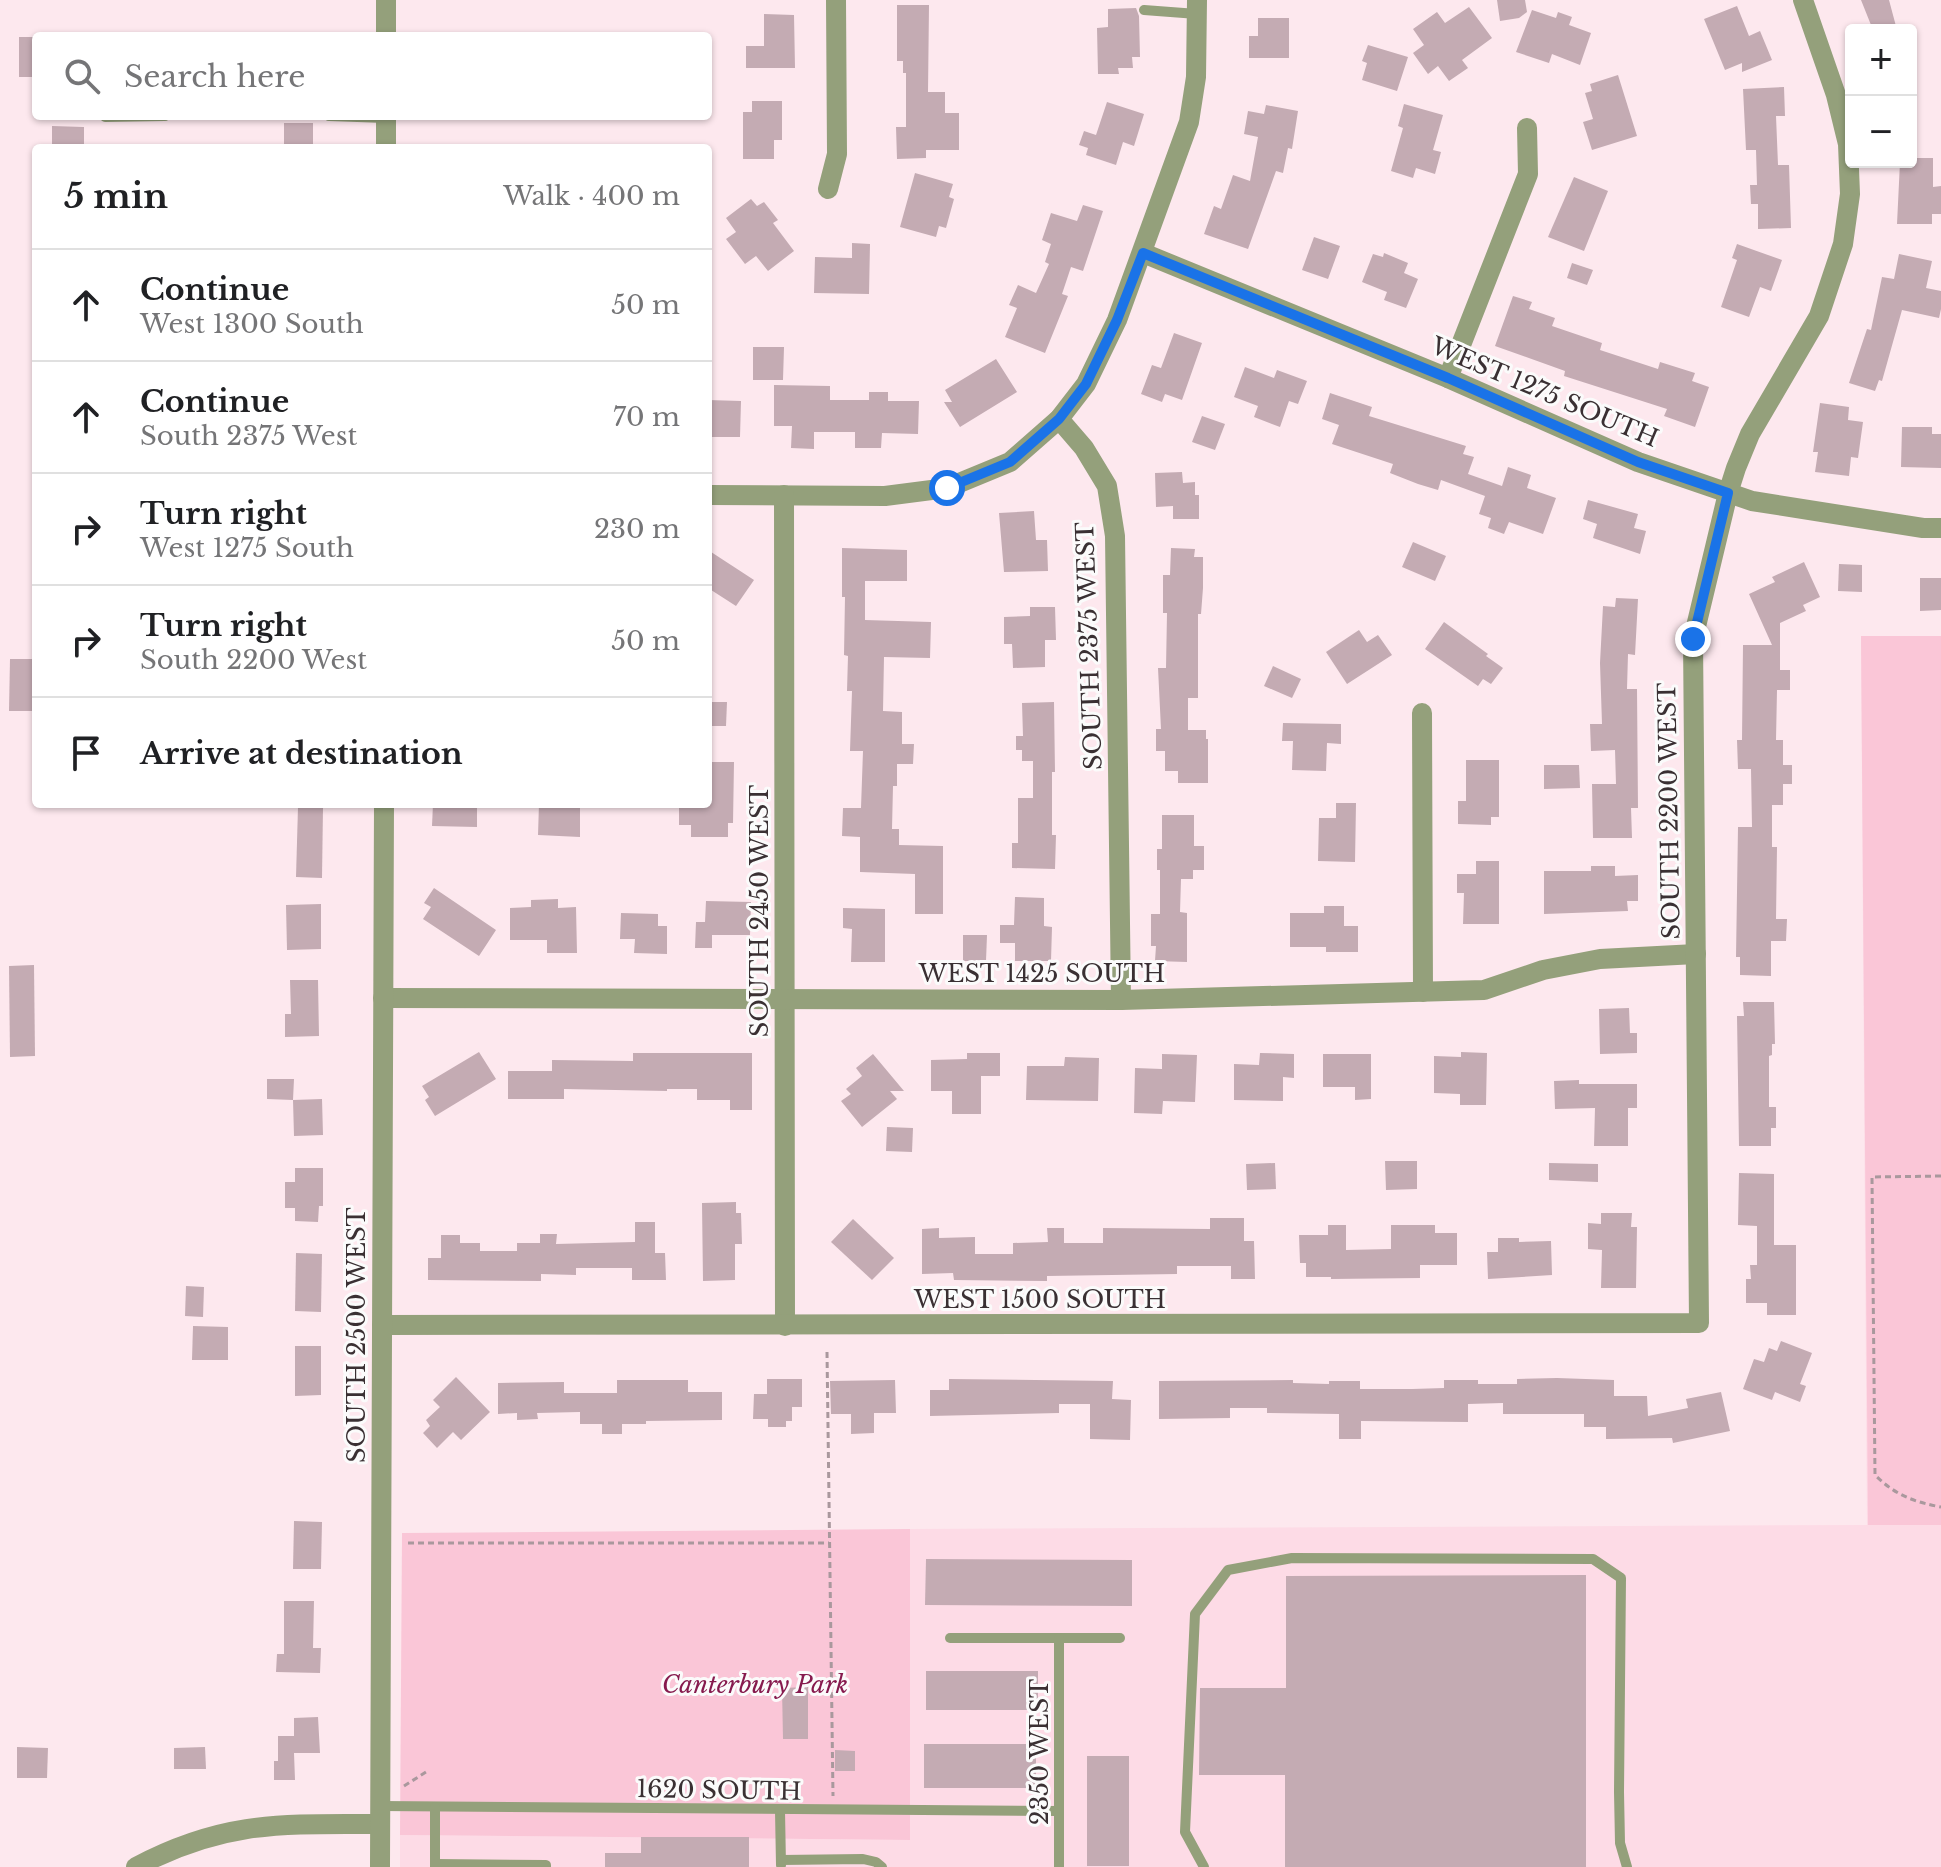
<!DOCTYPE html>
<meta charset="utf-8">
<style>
:root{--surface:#fff;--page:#f2f2f2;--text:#202124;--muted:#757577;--line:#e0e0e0}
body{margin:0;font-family:"Libre Baskerville",serif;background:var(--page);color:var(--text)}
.controls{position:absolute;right:24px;top:24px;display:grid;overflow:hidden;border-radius:8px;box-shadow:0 2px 6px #0004}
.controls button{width:72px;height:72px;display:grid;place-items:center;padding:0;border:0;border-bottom:2px solid var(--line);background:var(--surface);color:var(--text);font:40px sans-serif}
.stop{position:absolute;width:24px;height:24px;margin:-18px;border:6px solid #1a73e8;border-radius:50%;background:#fff}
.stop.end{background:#1a73e8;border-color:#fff;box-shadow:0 2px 8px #0008}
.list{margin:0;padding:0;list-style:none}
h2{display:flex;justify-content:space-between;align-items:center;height:104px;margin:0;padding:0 32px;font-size:34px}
h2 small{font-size:26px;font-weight:400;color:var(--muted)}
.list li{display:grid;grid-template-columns:52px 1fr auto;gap:24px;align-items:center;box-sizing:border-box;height:112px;padding:0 32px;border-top:2px solid var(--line)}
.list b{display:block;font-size:30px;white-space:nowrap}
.list p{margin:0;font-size:26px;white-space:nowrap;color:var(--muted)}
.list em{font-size:26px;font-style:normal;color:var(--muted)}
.icon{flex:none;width:44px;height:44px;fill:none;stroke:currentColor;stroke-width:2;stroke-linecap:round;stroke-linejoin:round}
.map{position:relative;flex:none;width:1941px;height:1867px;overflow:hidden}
.search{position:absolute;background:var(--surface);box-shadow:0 2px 6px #0004;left:32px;top:32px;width:680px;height:88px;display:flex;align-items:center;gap:20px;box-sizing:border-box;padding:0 28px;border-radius:8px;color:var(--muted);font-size:30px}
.panel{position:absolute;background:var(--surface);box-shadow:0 2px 6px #0004;left:32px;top:144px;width:680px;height:664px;border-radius:8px}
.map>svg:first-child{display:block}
</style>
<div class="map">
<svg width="1941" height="1867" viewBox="0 0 1941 1867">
<rect width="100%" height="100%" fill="#fde8ee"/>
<!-- built -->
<path fill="#fddbe6" d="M1861 636H1941V1867H400V1835L909 1840 910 1529 1867 1525Z"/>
<!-- green -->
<g fill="#fac6d7">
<path d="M1861 636H1941V1525H1868Z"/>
<path d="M910 1529V1840L400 1835 402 1533Z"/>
</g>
<!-- building -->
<g fill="#c4abb3">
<path d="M1497 0H1525L1527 12 1519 18 1500 21Z"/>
<path d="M1861 0H1889L1897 30H1873Z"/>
<path d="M897 5H929L928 92H945V113H959V150H926V158L897 159 896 127H906V73H903V61H897Z"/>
<path d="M1737 6 1749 36 1760 31 1772 60 1742 72V63L1725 70 1704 19Z"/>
<path d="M1469 7 1492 38 1462 60 1468 68 1449 81 1438 66 1428 74 1413 53 1424 45 1413 29 1437 12 1445 23Z"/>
<path d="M1136 8 1139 16 1140 57H1132L1133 68H1118L1119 74H1098L1097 28 1108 27V9Z"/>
<path d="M1532 10 1556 18 1558 12 1572 17 1569 25 1591 33 1580 65 1552 54 1549 63 1516 52Z"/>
<path d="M764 14 794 15 795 68H746V46H764Z"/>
<path d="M1258 18H1289V58H1249V36H1258Z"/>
<rect x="19" y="37" width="17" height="40"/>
<path d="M1368 45 1408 57 1397 91 1362 80 1367 63 1362 61Z"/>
<path d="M1618 75 1637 136 1592 150 1583 122 1593 119 1585 93 1592 91 1590 84Z"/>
<path d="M1784 87 1785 116H1776L1778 165H1789L1791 228 1758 229V204H1751L1750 185H1757L1756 150H1746L1743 89Z"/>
<path d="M752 101H782V140H774V159H743V112H752Z"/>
<path d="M1107 102 1144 114 1134 146 1123 142 1116 165 1086 155 1088 148 1079 145 1084 131 1096 135Z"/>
<path d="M1404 104 1443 115 1433 150 1441 152 1435 174 1416 168 1413 178 1391 171 1403 128 1398 126Z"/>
<path d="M1266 105 1298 111 1292 149 1288 148 1283 173 1276 171 1248 249 1204 234 1214 206 1221 209 1233 175 1250 181 1258 137 1244 134 1248 111 1264 114Z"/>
<rect x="284" y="123" width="29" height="25"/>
<path d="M52 126 84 127V148H52Z"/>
<path d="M1911 158H1933V187L1941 186V214H1932V224H1897L1900 162H1911Z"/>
<path d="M915 173 953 184 949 197 954 199 946 228 939 226 936 237 900 227Z"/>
<path d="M1574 177 1608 191 1584 251 1548 237Z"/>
<path d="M751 199 757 206 764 202 778 220 773 223 794 251 768 271 756 256 745 264 726 239 736 232 726 218Z"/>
<path d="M1083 205 1103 211 1083 271 1071 267 1062 294 1068 296 1045 353 1005 337 1017 308 1009 305 1018 285 1036 293 1049 264 1045 262 1051 244 1042 240 1051 213 1077 221Z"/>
<path d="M1314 237 1340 246 1328 279 1302 270Z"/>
<path d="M852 243 870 244 869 294 814 293 815 257 852 258Z"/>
<path d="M1737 244 1782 260 1771 291 1760 287 1749 317 1721 307 1737 260 1732 258Z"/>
<path d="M1384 253 1408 263 1404 273 1418 279 1406 308 1384 300 1387 292 1362 282 1373 254 1383 257Z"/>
<path d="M1899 254 1932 261 1926 288 1941 291V309L1939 318 1902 310 1882 381 1879 380 1875 391 1849 383 1867 329 1871 330 1882 277 1894 279Z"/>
<path d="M1572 263 1593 270 1587 285 1567 278Z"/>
<path d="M1513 296 1532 302 1529 309 1555 318 1552 326 1602 343 1600 350 1658 369 1660 362 1695 373 1692 381 1709 387 1695 427 1664 416 1667 409 1564 376 1565 371 1495 346Z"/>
<path d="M1174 333 1202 343 1182 400 1165 394 1162 402 1141 394 1152 365 1161 368Z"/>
<path d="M753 347H784L783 380H753Z"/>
<path d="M996 359 1017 392 960 427 944 402H952L945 390Z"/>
<path d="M1245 367 1274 378 1277 370 1307 381 1298 404 1289 401 1280 427 1254 417 1258 406 1234 397Z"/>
<path d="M774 385 830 386V400H869V392H888V401H919L918 434 882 433 881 448H855V432H814V449L791 448 792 426H774Z"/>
<path d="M1330 393 1372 407 1369 416 1466 446 1463 454 1474 457 1468 474 1502 486 1508 467 1531 475 1527 488 1556 498 1543 534 1509 522 1504 534 1488 528 1491 518 1479 514 1485 496 1441 480 1438 490 1418 484 1390 473 1393 464 1332 444 1339 425 1322 419Z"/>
<path d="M708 400 741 401 740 437H708Z"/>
<path d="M1820 403 1849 407 1848 420 1863 422 1858 458 1851 457 1849 476 1815 472 1818 452H1813Z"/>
<path d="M1202 416 1225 424 1215 450 1192 442Z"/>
<path d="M1902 427H1932V434H1941V468L1901 467Z"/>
<path d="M1182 472 1183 483 1195 482V495H1199V519H1173V506L1156 507 1155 473Z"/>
<path d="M1588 500 1638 514 1634 528 1646 531 1640 554 1593 538 1597 524 1583 519Z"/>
<path d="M1034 511 1036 540H1047L1048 571 1004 572 999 513Z"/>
<path d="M1413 542 1446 556 1435 581 1402 567Z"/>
<path d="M842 548 907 550V581H865V620L931 622 930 658 884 657 883 711 902 712V744H914L913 764H897V786H893L892 829H899V845L943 846V914H915V874L860 872V837L842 836 843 808H861L863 751H850L852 691H847L848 656 844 655 845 597H842Z"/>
<path d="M1171 548 1195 549 1194 557H1203V588L1201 614H1198V698H1188V730H1206V739H1208V783H1178V771H1165V751H1156V729H1161L1158 668H1166L1167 613H1163V575H1170Z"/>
<path d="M708 550 754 580 736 606 708 588Z"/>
<path d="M1804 562 1820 597 1803 605 1806 611 1780 623V670H1790V690H1777L1776 740H1783V765H1792V784H1783V805H1772V847H1777L1776 919H1787L1786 941H1771V976L1740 975V957H1736L1738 827H1752L1751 769H1738L1737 740H1742L1743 645H1772L1749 594 1775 582 1772 577Z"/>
<path d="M1839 564 1862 565V592L1838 591Z"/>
<path d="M1920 578H1941V610L1920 611Z"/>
<path d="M1616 598 1638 599 1635 655 1628 654 1627 689H1637L1638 808H1631L1632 838H1593L1592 784H1616L1615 750 1591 751 1590 724H1602L1600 663 1603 606 1615 607Z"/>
<path d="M1030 607H1055L1056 640H1045V667L1013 668 1012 644H1004V617L1030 616Z"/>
<path d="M1444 622 1488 654 1486 656 1503 668 1491 684 1483 679 1478 686 1425 649Z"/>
<path d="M1359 630 1367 642 1378 635 1392 655 1347 684 1326 652Z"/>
<path d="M10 659H36V711H9Z"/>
<path d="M1273 666 1301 679 1292 698 1264 686Z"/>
<path d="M708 702H727L726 726H708Z"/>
<path d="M1054 702 1055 772H1052V835H1056L1055 869 1012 868V843H1018V798H1033V761H1022V750H1016V736H1023L1022 703Z"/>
<path d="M1283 723 1341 724V744L1327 743 1326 771 1292 770 1293 741H1282Z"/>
<path d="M1466 760H1499V817H1491V825L1458 824V801H1466Z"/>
<path d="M708 762H734L733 823H728V837H691V825H679V804H708Z"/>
<path d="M1544 765H1579L1580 788 1544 789Z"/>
<path d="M1336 803H1356L1355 862 1318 861 1319 818H1336Z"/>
<path d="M433 804H477V827L432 826Z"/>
<path d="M539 804H580V837L538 835Z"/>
<path d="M298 807H323L322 878 296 877Z"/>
<path d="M1162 815H1194V846H1204V870H1193V879H1181L1180 912 1187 913V962L1155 961 1156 946H1151V914H1160V870H1157V849H1162Z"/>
<path d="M1476 861H1499V924H1463L1464 893H1457V874H1476Z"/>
<path d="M1591 866H1615V876L1638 875V901H1627L1628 911 1544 914V871H1591Z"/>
<path d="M434 888 496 930 479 956 423 919 431 907 424 903Z"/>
<path d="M1015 897 1044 898V926L1052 927 1051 961H1015V943H1000V925H1014Z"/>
<path d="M558 899V908L576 907 577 953H547V940H510V908L531 907V900Z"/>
<path d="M706 901 751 902 750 935H712V948H695L696 922H705Z"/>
<path d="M321 904V949L287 950 286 905Z"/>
<path d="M1324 906H1344V926H1358V952H1326V947H1290V913H1324Z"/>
<path d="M843 908 885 909V962H851L852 929 843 928Z"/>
<path d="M621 913 658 914V926H667V954L634 953 635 939H620Z"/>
<path d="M963 935H987L986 961H963Z"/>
<path d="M34 965 35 1056 10 1057 9 966Z"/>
<path d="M290 980H318L319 1036 285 1037V1014H291Z"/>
<path d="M1743 1002H1774L1775 1044H1772V1055L1769 1056V1107H1776V1128H1771V1146H1739L1737 1016H1744Z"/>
<path d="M1629 1008 1630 1033H1637V1053L1600 1054 1599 1009Z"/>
<path d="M479 1052 496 1079 435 1116 425 1100 429 1097 422 1086Z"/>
<path d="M1461 1052 1487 1053 1486 1105H1460V1094L1434 1093V1056L1461 1057Z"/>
<path d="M633 1053H752V1110H730V1100H697V1089H667V1091L564 1089V1099H508V1071H552V1060L633 1061Z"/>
<path d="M967 1053H1000V1076H981V1114H952V1091H931V1060L967 1059Z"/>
<path d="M1260 1053 1294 1054V1078L1283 1077V1101L1234 1100V1064L1259 1065Z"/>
<path d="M873 1054 904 1091H890L897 1099 862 1127 841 1101 851 1094 846 1089 862 1076 856 1068Z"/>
<path d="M1162 1054 1197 1055 1195 1102 1163 1101 1162 1114 1134 1113 1135 1068 1162 1069Z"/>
<path d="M1323 1054H1371V1099L1355 1100V1087H1323Z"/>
<path d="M1065 1057 1099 1058 1098 1101 1026 1100 1027 1066H1064Z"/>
<path d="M267 1079H294L293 1100 322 1099 323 1135 294 1136 293 1100 267 1099Z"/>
<path d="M1579 1080V1084H1637V1108H1628V1146H1594L1595 1108 1555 1109 1554 1081Z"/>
<path d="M887 1127 913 1128 912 1152 886 1151Z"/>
<path d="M1385 1161H1417V1189L1386 1190Z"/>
<path d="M1275 1163 1276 1189 1247 1190 1246 1164Z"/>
<path d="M1549 1163 1598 1164V1182L1549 1180Z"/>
<path d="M295 1168H323V1206H319L318 1222 295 1221V1208H285V1182H295Z"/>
<path d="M1739 1173 1774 1174V1245H1796V1315H1767V1303H1746V1279H1751L1750 1265H1757V1226L1738 1225Z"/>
<path d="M736 1202V1213H741L742 1244H735V1280L703 1281 702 1203Z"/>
<path d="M1601 1213H1632L1631 1227H1637L1636 1288H1601L1602 1250 1588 1249V1223L1601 1224Z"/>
<path d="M1210 1218H1244V1241H1254L1255 1279H1231V1266H1177V1274L1047 1276V1281L954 1280 953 1273 922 1274V1229L939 1228V1238L975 1237V1254H1013V1243L1048 1242 1047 1228H1064V1243H1103V1228L1210 1229Z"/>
<path d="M853 1219 894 1258 872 1280 831 1242Z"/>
<path d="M635 1222H655V1253H665L666 1280H632V1268H576V1275L541 1274V1281L428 1280V1258H441V1235H460V1243H480V1251H517V1243H540V1234H557L556 1244 635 1242Z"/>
<path d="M1328 1225H1346V1250L1391 1249V1225H1435V1233H1457V1265H1420V1278L1331 1279V1277H1306V1263H1300L1299 1235H1328Z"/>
<path d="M1498 1238H1519V1242L1551 1241 1552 1275 1488 1279 1487 1252H1498Z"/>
<path d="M296 1253 322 1254 321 1312 295 1311Z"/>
<path d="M186 1286 204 1287 203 1317 185 1316Z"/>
<path d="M193 1326 228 1327V1360H192Z"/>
<path d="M1781 1341 1812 1353 1800 1384 1806 1386 1800 1402 1775 1392 1772 1400 1743 1389 1754 1359 1764 1362 1769 1348 1777 1351Z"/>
<path d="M295 1346H321V1395L295 1396Z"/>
<path d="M456 1377 490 1412 461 1440 453 1432 437 1448 423 1433 430 1426 426 1420 440 1407 433 1400Z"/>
<path d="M1557 1378 1614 1380V1396H1647L1648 1416 1688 1408 1686 1399 1721 1392 1730 1431 1673 1443 1672 1438 1606 1439V1427H1584V1414H1503V1403L1468 1404V1422L1361 1421V1439H1339V1414L1267 1413V1408H1230V1418L1159 1419V1381L1293 1380V1383L1329 1384V1381H1360V1389H1412L1444 1388V1380H1478V1384H1517V1379Z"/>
<path d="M767 1379H802V1407H792V1421H786V1427H768V1419H753L754 1394H767Z"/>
<path d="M949 1379 1113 1381 1112 1399 1131 1400 1130 1440 1090 1439V1404H1059V1413L930 1416V1390H949Z"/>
<path d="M617 1380H688V1392H722V1420L646 1421V1424H622V1434H602V1424H580V1412L537 1413 538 1419 517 1420V1413L498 1414V1383L564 1382V1393H617Z"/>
<path d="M895 1380 896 1413H874V1433L851 1434V1414H831L830 1381Z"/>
<path d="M294 1521 322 1522 321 1569H293Z"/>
<path d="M926 1559 1132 1560V1606L925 1605Z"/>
<path d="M1586 1575V1867H1285V1775H1199L1200 1688H1286V1576Z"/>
<path d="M284 1601H314L313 1648H321L320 1673 276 1672 277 1654H284Z"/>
<rect x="926" y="1671" width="112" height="39"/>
<path d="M808 1687V1739H783L782 1688Z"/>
<path d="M318 1717 320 1753H294L295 1780H274V1761H278V1736H294V1718Z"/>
<rect x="924" y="1744" width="112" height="44"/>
<path d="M17 1747 48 1748 47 1778H17Z"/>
<path d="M205 1747 206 1769H174V1748Z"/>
<path d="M835 1750 855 1751V1771H835Z"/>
<rect x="1087" y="1756" width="42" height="110"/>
<path d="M641 1837H749V1867H605V1853H641Z"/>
</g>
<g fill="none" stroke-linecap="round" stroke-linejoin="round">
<!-- path -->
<g stroke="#a9989d" stroke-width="3" stroke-dasharray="6 4" stroke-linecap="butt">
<path d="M1941 1176 1872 1177 1875 1475C1895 1495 1914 1502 1941 1507"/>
<path d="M827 1352 833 1796"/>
<path d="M408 1543H829"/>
<path d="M404 1786 426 1772"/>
</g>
<!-- service -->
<g stroke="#94a07b" stroke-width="10">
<path d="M1144 10 1197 14"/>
<path d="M329 116 386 118"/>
<path d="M105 117 165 116"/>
<path d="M950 1638H1120"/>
<path d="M380 1806 1059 1811"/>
<path d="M435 1807V1867"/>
<path d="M780 1811 781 1865"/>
<path d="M781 1860 863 1859 876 1862 882 1867"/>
<path d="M435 1864 546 1865V1867"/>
<path d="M1059 1867V1638"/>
<path d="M1204 1867 1185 1832 1195 1614 1228 1570 1292 1558 1593 1559 1621 1578 1619 1792 1620 1843 1627 1867"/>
</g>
<!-- minor -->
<g stroke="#94a07b" stroke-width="20">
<path d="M828 189 837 154 836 0"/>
<path d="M1143 253 1448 378 1638 462 1752 501 1923 528H1941"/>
<path d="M1448 378 1528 174 1527 128"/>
<path d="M1059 419 1084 448 1107 486 1115 536 1121 1000"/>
<path d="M708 495 885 496 947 488 1010 462 1059 419 1086 384 1117 320 1189 122 1196 77 1197 0"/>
<path d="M784 495 785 1326"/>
<path d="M1422 713 1423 992"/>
<path d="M383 998 1121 1000 1484 990 1543 970 1600 959 1696 954"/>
<path d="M382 1325 1699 1323 1693 639 1728 493 1736 468 1750 434 1819 316 1843 244 1850 194 1848 144 1836 95 1803 0"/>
</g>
<!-- tertiary -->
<g stroke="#94a07b" stroke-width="20">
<path d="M386 36V0"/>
<path d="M386 148V116"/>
<path d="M136 1867C224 1820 284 1824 380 1824"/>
<path d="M380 1867 384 804"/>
</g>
</g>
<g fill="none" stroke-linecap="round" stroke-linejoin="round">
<!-- route -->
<path stroke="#1a73e8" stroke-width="10" d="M947 488 1010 462 1059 419 1086 384 1117 320 1143 253 1448 378 1638 462 1728 493 1693 639"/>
</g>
<g text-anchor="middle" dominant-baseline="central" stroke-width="6" stroke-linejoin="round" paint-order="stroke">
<!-- street labels -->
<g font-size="24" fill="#3a3033" stroke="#fbfbfb">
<text transform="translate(1545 392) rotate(23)">WEST 1275 SOUTH</text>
<text transform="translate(1089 646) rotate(-92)">SOUTH 2375 WEST</text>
<text transform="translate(1669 811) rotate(-91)">SOUTH 2200 WEST</text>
<text transform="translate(759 911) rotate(-90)">SOUTH 2450 WEST</text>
<text x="1042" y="973">WEST 1425 SOUTH</text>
<text x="1040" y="1299">WEST 1500 SOUTH</text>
<text transform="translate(356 1335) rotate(-90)">SOUTH 2500 WEST</text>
<text transform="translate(1039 1752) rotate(-90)">2350 WEST</text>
<text transform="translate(719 1790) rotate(1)">1620 SOUTH</text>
</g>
<!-- park labels -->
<g font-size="24" font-style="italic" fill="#861a4e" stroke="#fbfbfb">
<text x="755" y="1684">Canterbury Park</text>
</g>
</g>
</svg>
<div class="controls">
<button>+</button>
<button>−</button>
</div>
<div class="stop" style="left:947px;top:488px"></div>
<div class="stop end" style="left:1693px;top:639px"></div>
<div class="search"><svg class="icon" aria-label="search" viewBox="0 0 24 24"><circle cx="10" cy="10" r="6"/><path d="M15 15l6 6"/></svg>Search here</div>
<section class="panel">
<h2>5 min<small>Walk · 400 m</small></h2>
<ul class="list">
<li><svg class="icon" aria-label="ahead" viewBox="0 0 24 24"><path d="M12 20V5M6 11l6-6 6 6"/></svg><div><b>Continue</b><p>West 1300 South</p></div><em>50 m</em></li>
<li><svg class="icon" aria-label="ahead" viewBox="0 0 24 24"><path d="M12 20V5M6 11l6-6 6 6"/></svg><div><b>Continue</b><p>South 2375 West</p></div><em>70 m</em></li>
<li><svg class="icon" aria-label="right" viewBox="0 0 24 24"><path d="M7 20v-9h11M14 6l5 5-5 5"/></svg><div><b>Turn right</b><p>West 1275 South</p></div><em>230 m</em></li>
<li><svg class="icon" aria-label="right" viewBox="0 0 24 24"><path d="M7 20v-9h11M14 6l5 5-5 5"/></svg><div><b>Turn right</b><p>South 2200 West</p></div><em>50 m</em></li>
<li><svg class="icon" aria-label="arrive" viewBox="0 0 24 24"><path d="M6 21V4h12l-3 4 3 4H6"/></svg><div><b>Arrive at destination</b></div></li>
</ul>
</section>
</div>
